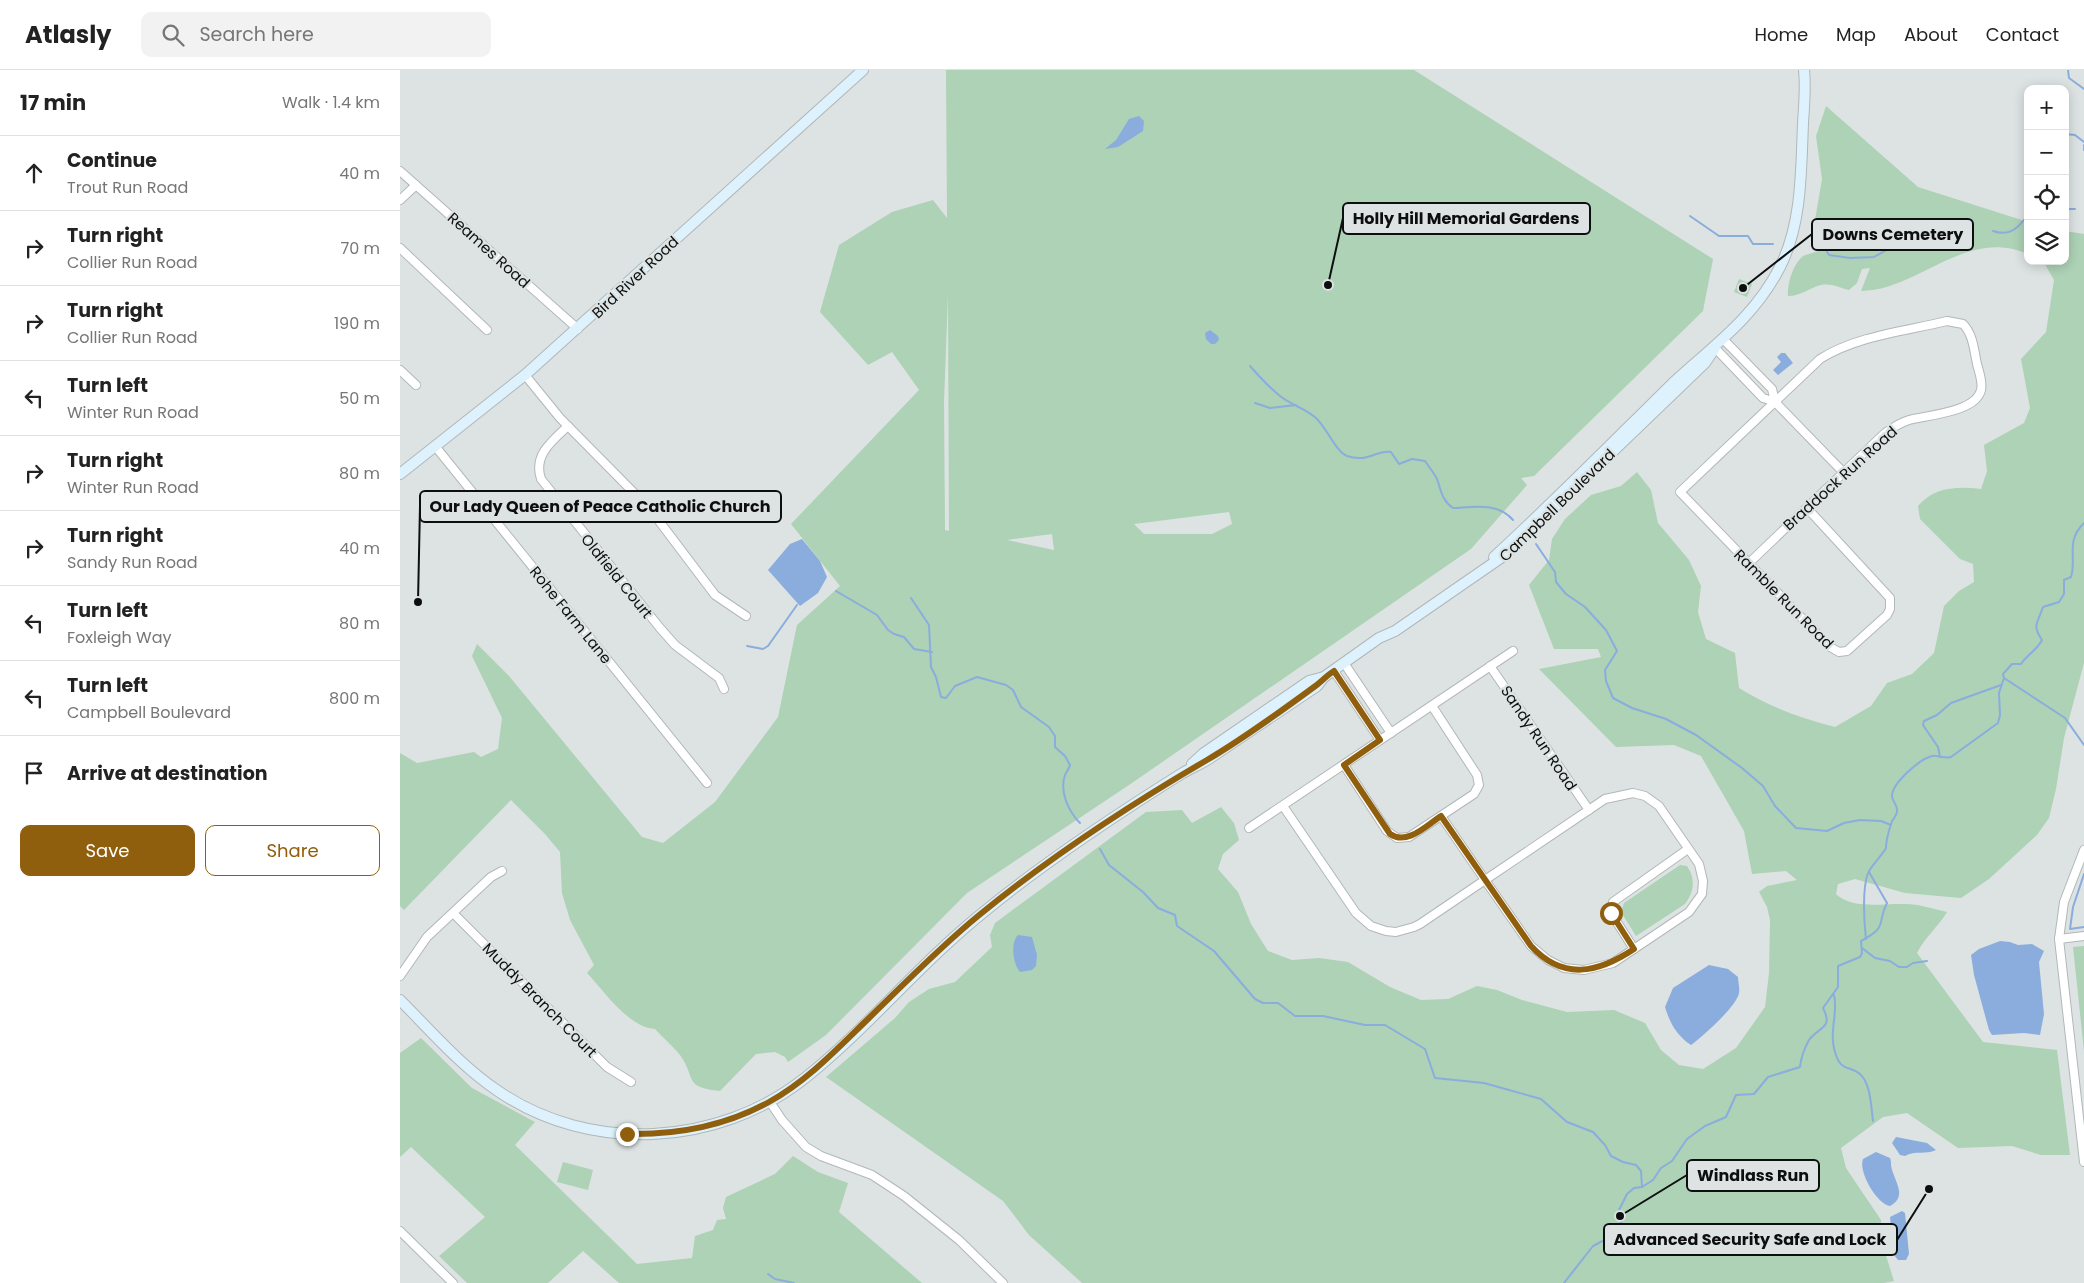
<!DOCTYPE html>
<meta charset="utf-8">
<style>
:root{--surface:#fff;--page:#f2f2f2;--text:#222;--muted:#767676;--line:#e0e0e0;--accent:#905f0d}
body{margin:0;font-family:Poppins,sans-serif;background:var(--page);color:var(--text)}
.controls{position:absolute;right:15px;top:15px;display:grid;overflow:hidden;border-radius:10px;box-shadow:0 2px 12px #0003}
.controls button{width:45px;height:45px;display:grid;place-items:center;padding:0;border:0;border-bottom:1px solid var(--line);background:var(--surface);color:var(--text);font:25px sans-serif}
.stop{position:absolute;width:15px;height:15px;margin:-11px;border:4px solid #905f0d;border-radius:50%;background:#fff}
.stop.end{background:#905f0d;border-color:#fff;box-shadow:0 1px 5px #0008}
.list{margin:0;padding:0;list-style:none}
h2{display:flex;justify-content:space-between;align-items:center;height:65px;margin:0;padding:0 20px;font-size:21px}
h2 small{font-size:16px;font-weight:400;color:var(--muted)}
.list li{display:grid;grid-template-columns:32px 1fr auto;gap:15px;align-items:center;box-sizing:border-box;height:75px;padding:0 20px;border-top:1px solid var(--line)}
.list b{display:block;font-size:19px;white-space:nowrap}
.list p{margin:0;font-size:16px;white-space:nowrap;color:var(--muted)}
.list em{font-size:16px;font-style:normal;color:var(--muted)}
.actions{display:flex;gap:10px;padding:15px 20px}
.actions a{flex:1;padding:11px 0;border:1px solid var(--accent);border-radius:10px;text-align:center;font-size:18px;color:var(--accent)}
.actions .main{background:var(--accent);color:#fff}
.icon{flex:none;width:28px;height:28px;fill:none;stroke:currentColor;stroke-width:2;stroke-linecap:round;stroke-linejoin:round}
.map{position:relative;flex:none;width:1684px;height:1213px;overflow:hidden}
header{display:flex;align-items:center;gap:30px;box-sizing:border-box;height:70px;padding:0 25px;background:var(--surface);border-bottom:1px solid var(--line)}
header strong{font-size:24px}
nav{display:flex;gap:28px;margin-inline-start:auto;font-size:18px}
.search{width:350px;height:45px;background:var(--page);display:flex;align-items:center;gap:12px;box-sizing:border-box;padding:0 18px;border-radius:10px;color:var(--muted);font-size:19px}
main{display:flex}
aside{flex:1;background:var(--surface)}
.map>svg:first-child{display:block}
</style>
<header>
<strong>Atlasly</strong>
<div class="search"><svg class="icon" aria-label="search" viewBox="0 0 24 24"><circle cx="10" cy="10" r="6"/><path d="M15 15l6 6"/></svg>Search here</div>
<nav><a>Home</a><a>Map</a><a>About</a><a>Contact</a></nav>
</header>
<main>
<aside>
<h2>17 min<small>Walk · 1.4 km</small></h2>
<ul class="list">
<li><svg class="icon" aria-label="ahead" viewBox="0 0 24 24"><path d="M12 20V5M6 11l6-6 6 6"/></svg><div><b>Continue</b><p>Trout Run Road</p></div><em>40 m</em></li>
<li><svg class="icon" aria-label="right" viewBox="0 0 24 24"><path d="M7 20v-9h11M14 6l5 5-5 5"/></svg><div><b>Turn right</b><p>Collier Run Road</p></div><em>70 m</em></li>
<li><svg class="icon" aria-label="right" viewBox="0 0 24 24"><path d="M7 20v-9h11M14 6l5 5-5 5"/></svg><div><b>Turn right</b><p>Collier Run Road</p></div><em>190 m</em></li>
<li><svg class="icon" aria-label="left" viewBox="0 0 24 24"><path d="M17 20v-9H6M10 6l-5 5 5 5"/></svg><div><b>Turn left</b><p>Winter Run Road</p></div><em>50 m</em></li>
<li><svg class="icon" aria-label="right" viewBox="0 0 24 24"><path d="M7 20v-9h11M14 6l5 5-5 5"/></svg><div><b>Turn right</b><p>Winter Run Road</p></div><em>80 m</em></li>
<li><svg class="icon" aria-label="right" viewBox="0 0 24 24"><path d="M7 20v-9h11M14 6l5 5-5 5"/></svg><div><b>Turn right</b><p>Sandy Run Road</p></div><em>40 m</em></li>
<li><svg class="icon" aria-label="left" viewBox="0 0 24 24"><path d="M17 20v-9H6M10 6l-5 5 5 5"/></svg><div><b>Turn left</b><p>Foxleigh Way</p></div><em>80 m</em></li>
<li><svg class="icon" aria-label="left" viewBox="0 0 24 24"><path d="M17 20v-9H6M10 6l-5 5 5 5"/></svg><div><b>Turn left</b><p>Campbell Boulevard</p></div><em>800 m</em></li>
<li><svg class="icon" aria-label="arrive" viewBox="0 0 24 24"><path d="M6 21V4h12l-3 4 3 4H6"/></svg><div><b>Arrive at destination</b></div></li>
</ul>
<div class="actions"><a class="main">Save</a><a>Share</a></div>
</aside>
<div class="map">
<svg width="1684" height="1213" viewBox="0 0 1684 1213">
<rect width="100%" height="100%" fill="#dde3e3"/>
<!-- green -->
<g fill="#add2b5" fill-rule="evenodd">
<path d="M546 0H1014L1313 189 1303 241 1134 406 1121 408 1127 415 1071 479 729 715 567 823 426 965 388 992 385 987 375 982 356 984 320 1021C283 1017 297 1009 280 985 273 976 263 968 255 959 228 957 205 922 187 903L194 895 170 850 162 823 160 782 145 764 111 730 4 840 0 836V683L17 693 74 682 81 687 98 679 102 648 72 586 77 574 109 606 242 767 263 773 315 732 378 647 397 555 440 516 391 454 519 320 492 282 468 295 420 242 439 175 492 142 533 130 547 148ZM548 224V225L549 461 545 460 544 332ZM829 442 832 454 812 464H744L734 454ZM652 464 654 480 607 470Z"/>
<path d="M1426 36 1518 117 1628 152V184C1565 157 1520 220 1461 221L1470 198 1462 199 1457 213 1449 220C1440 218 1431 213 1421 215 1409 218 1401 226 1388 226 1387 214 1393 194 1403 186 1407 184 1414 183 1418 181L1422 167 1415 150 1422 109 1416 66Z"/>
<path d="M1665 161 1684 164V593L1664 668 1656 719 1649 748 1637 765 1589 809 1561 828 1505 823 1455 809 1438 814 1436 824C1453 840 1483 833 1505 834 1519 834 1534 839 1547 842 1538 857 1525 867 1517 883L1583 972 1657 980 1670 1085H1641L1612 1076 1558 1078 1507 1043 1483 1047 1441 1078 1446 1098 1481 1150 1482 1173 1494 1211 1484 1213H682L629 1165 603 1131 426 1007 495 948 509 932 529 919 555 912 592 877 590 865 595 853 746 742 782 740 792 753 821 737 834 753 839 770 823 784 818 799 838 822 851 854 868 881 892 890 919 888 948 892 990 917 1021 930 1048 929 1077 916 1097 920 1122 930 1167 942 1214 940 1245 953 1261 980 1279 995 1303 999 1336 978 1365 937 1369 903 1370 850 1367 837 1359 822 1367 816 1397 810 1386 801 1352 804 1344 761 1301 686 1274 675 1216 677 1139 599 1201 587 1198 579H1154L1129 515 1149 490 1152 469 1165 449 1191 425 1221 416 1237 402 1251 420 1258 453 1289 490 1301 516 1298 542 1306 569 1335 583 1339 618C1370 637 1400 648 1435 657L1471 636 1487 613 1512 604 1534 583 1544 536 1559 521 1574 512 1573 494 1560 489 1520 449 1518 436C1534 417 1557 416 1581 419L1587 401 1584 375 1624 353 1630 338 1621 289 1646 262 1654 210 1643 191H1665Z"/>
<path d="M1339 209 1352 214 1347 227 1334 222Z"/>
<path d="M1280 795 1287 796C1296 809 1294 822 1285 834L1236 866 1221 842 1224 833Z"/>
<path d="M1684 876V981L1673 877Z"/>
<path d="M21 968 72 1018 135 1052 115 1075 237 1194 292 1188 295 1166 313 1160 317 1150 326 1149 323 1138 326 1127 375 1104 393 1086 418 1102 448 1113 439 1142 522 1213H219L183 1181 148 1213H67L39 1186 85 1147 11 1077 0 1087V983Z"/>
<path d="M163 1092 193 1100 188 1120 157 1112Z"/>
</g>
<!-- water -->
<g fill="#8aadde">
<path d="M739 46 744 51 743 61 718 77 705 79 716 70 729 49Z"/>
<path d="M810 260 818 266 819 270 815 274H811L806 269 805 263Z"/>
<path d="M1381 283H1385L1393 293 1378 305 1373 300 1381 292 1377 287Z"/>
<path d="M402 469 420 491 427 507 418 523 400 536 368 500 390 474Z"/>
<path d="M618 865 632 867 637 885 636 896 632 900 620 902C613 894 610 873 618 865Z"/>
<path d="M1600 871 1610 872 1618 875 1632 874 1644 881 1639 892 1644 944 1640 965 1624 963 1592 965 1589 960 1574 905 1571 885 1579 879Z"/>
<path d="M1309 895 1328 899 1338 907C1338 912 1340 918 1339 923 1337 936 1302 967 1291 975 1276 965 1270 953 1265 937L1273 918Z"/>
<path d="M1496 1067 1527 1073 1536 1080C1526 1085 1515 1080 1505 1086L1500 1085 1492 1073Z"/>
<path d="M1476 1082 1490 1088C1491 1090 1491 1093 1491 1095 1493 1110 1509 1126 1490 1136 1477 1134 1458 1102 1463 1089Z"/>
<path d="M1502 1141 1505 1143 1509 1184 1506 1190H1498L1494 1185 1490 1147Z"/>
</g>
<g fill="none" stroke-linecap="round" stroke-linejoin="round">
<!-- stream -->
<g stroke="#8aadde" stroke-width="2">
<path d="M1668 0 1669 8 1684 19"/>
<path d="M1665 64 1675 65 1684 72"/>
<path d="M1626 69H1628"/>
<path d="M1684 75V80"/>
<path d="M1665 139H1675"/>
<path d="M1290 146 1319 166H1348L1353 174H1373"/>
<path d="M1593 161C1610 167 1618 158 1628 145"/>
<path d="M1411 165H1429L1426 180 1429 185 1450 188 1474 187 1499 173 1511 170 1521 159 1542 160 1551 163 1569 160"/>
<path d="M850 296C857 304 871 319 880 326 891 335 905 338 916 348 927 358 936 382 947 386 969 393 975 380 991 382L999 394 1012 389 1025 391C1029 397 1034 403 1037 409 1041 420 1042 431 1053 438 1074 437 1098 432 1113 450"/>
<path d="M855 333 870 338 896 335"/>
<path d="M1136 474 1155 502 1156 512 1166 524 1185 537 1206 560 1217 581 1205 600 1206 611 1213 628 1232 638 1266 649 1296 665 1342 698 1363 716 1375 736 1396 758 1427 761 1444 753 1460 750 1481 751 1491 755"/>
<path d="M436 521 477 545 488 560 494 564 504 567 514 579 532 582"/>
<path d="M511 528 529 555 531 597 536 607 541 627 546 628 555 616 577 607 606 615 613 620 621 637 649 657 655 666V677L665 686 670 695C669 699 667 701 665 705 659 722 669 742 680 753"/>
<path d="M347 576 363 579 368 576 397 535"/>
<path d="M1604 608 1665 648 1684 675"/>
<path d="M1540 687 1538 677 1523 655 1524 651 1537 645 1551 633 1601 615"/>
<path d="M700 779 709 795 743 822 758 838 775 845 777 856 814 881 855 929 863 933H878L895 946H923L965 955H985L1025 979 1035 1008 1084 1013 1141 1029 1167 1052 1193 1062 1205 1075 1211 1086 1223 1092 1236 1095 1241 1101 1242 1117"/>
<path d="M1684 804 1673 837 1670 859 1684 857"/>
<path d="M1466 869C1464 852 1462 819 1468 803 1473 793 1481 787 1486 778 1486 769 1489 760 1492 751 1494 748 1497 745 1497 741 1498 735 1492 732 1492 726 1492 713 1520 689 1532 686 1538 685 1544 689 1551 687L1598 653 1600 645 1599 623 1604 608 1603 604 1612 594H1621C1627 585 1637 580 1642 570 1632 555 1637 555 1643 537L1659 532 1664 524V510L1671 507C1677 489 1665 471 1684 453"/>
<path d="M1462 878 1475 888 1490 891 1499 897H1507L1513 893 1527 891"/>
<path d="M1434 925C1439 946 1426 964 1438 990 1443 1000 1452 997 1460 1004 1471 1014 1471 1037 1473 1051"/>
<path d="M368 1204 375 1209 394 1213"/>
<path d="M1164 1213 1193 1176 1212 1166 1222 1151 1219 1140 1227 1124 1234 1118 1242 1117 1253 1110 1261 1098 1272 1091 1287 1069 1305 1056 1326 1047 1336 1025 1354 1024 1368 1007 1400 997C1401 987 1404 979 1409 970 1418 957 1434 959 1423 938L1438 917V896L1460 887 1462 883 1461 871C1489 856 1476 854 1487 833L1469 802"/>
</g>
<defs>
<g id="street">
<path d="M0 101 178 259"/>
<path d="M0 130 16 115"/>
<path d="M0 178 87 260"/>
<path d="M1324 270 1372 319 1375 332 1444 403"/>
<path d="M1315 278 1363 328 1375 332"/>
<path d="M0 300 16 315"/>
<path d="M125 305 160 348 250 439 315 525 346 546"/>
<path d="M168 356C152 371 133 385 141 409L260 558 275 575 319 608 324 619"/>
<path d="M35 376 307 713"/>
<path d="M1349 493 1485 363C1492 358 1500 353 1509 350 1528 345 1576 342 1581 320 1583 312 1579 302 1577 294 1574 280 1573 264 1563 254L1547 251C1506 261 1456 266 1420 289L1280 422 1430 577 1439 582 1447 581 1487 545 1490 539V528L1407 438"/>
<path d="M944 593 991 663"/>
<path d="M1090 596 1189 740"/>
<path d="M934 601 980 670"/>
<path d="M944 695 987 761 997 768 1009 767 1074 724 1079 715 1077 705 1032 636"/>
<path d="M883 736 956 843 971 856 986 861 996 862 1014 857 1020 854 1085 810 1205 729 1233 723 1245 726 1259 736 1299 794 1303 811 1302 824 1289 842 1213 893 1184 900 1164 898 1148 890 1131 876 1085 810 1041 746"/>
<path d="M849 758 1113 581"/>
<path d="M1684 780 1664 832 1659 869 1684 1092"/>
<path d="M53 843 207 997 231 1012"/>
<path d="M1659 869 1684 866"/>
<path d="M1234 879 1213 846V832L1288 779"/>
<path d="M0 906 27 867 91 807 102 801"/>
<path d="M370 1032 382 1050 406 1077 421 1086 472 1105 504 1126 559 1170 603 1213"/>
<path d="M0 1161 53 1213"/>
</g>
<g id="secondary">
<path d="M0 404 125 305 463 0"/>
<path d="M1094 487C1155 431 1214 371 1273 313 1313 276 1354 248 1380 197 1402 154 1401 101 1403 53 1404 36 1406 17 1404 0"/>
<path d="M792 694 804 683 909 611 924 607"/>
<path d="M0 930C31 961 61 996 98 1021 190 1084 318 1077 405 1008 469 957 521 892 585 841 646 791 714 746 781 704 791 698 801 694 810 688 846 664 881 640 917 616L924 607 979 568 995 561 1105 485 1305 293 1315 278"/>
</g>
</defs>
<!-- street casing -->
<use href="#street" stroke="#b2b7b8" stroke-width="10"/>
<!-- secondary casing -->
<use href="#secondary" stroke="#b2b7b8" stroke-width="12"/>
<!-- street -->
<use href="#street" stroke="#fff" stroke-width="8"/>
<!-- secondary -->
<use href="#secondary" stroke="#ddf2fd" stroke-width="10"/>
</g>
<g fill="none" stroke-linecap="round" stroke-linejoin="round">
<!-- route -->
<path stroke="#905f0d" stroke-width="6" d="M227 1064C277 1065 324 1057 369 1032 407 1011 437 979 468 949 504 914 539 878 578 846 649 788 728 736 807 690 843 669 880 642 914 617 921 612 926 606 934 601L980 670 944 695 990 764C1007 776 1027 755 1041 746L1131 876C1163 911 1198 903 1234 879L1211 843"/>
</g>
<g text-anchor="middle" dominant-baseline="central" stroke-width="4.5" stroke-linejoin="round" paint-order="stroke">
<!-- street labels -->
<g font-size="15" fill="#0d0f0f" stroke="#dde3e3">
<text transform="translate(89 180) rotate(42)">Reames Road</text>
<text transform="translate(235 207) rotate(-43)">Bird River Road</text>
<text transform="translate(1440 408) rotate(-42)">Braddock Run Road</text>
<text transform="translate(1157 435) rotate(-44)">Campbell Boulevard</text>
<text transform="translate(217 506) rotate(51)">Oldfield Court</text>
<text transform="translate(1384 529) rotate(45)">Ramble Run Road</text>
<text transform="translate(171 545) rotate(51)">Rohe Farm Lane</text>
<text transform="translate(1139 668) rotate(56)">Sandy Run Road</text>
<text transform="translate(140 930) rotate(45)">Muddy Branch Court</text>
</g>
</g>
<!-- callouts -->
<path fill="none" stroke="#0d0f0f" stroke-width="2" d="M928 215L943 148M1343 218L1412 164M18 532L20 436M1220 1146L1287 1105M1529 1119L1497 1170"/>
<g fill="#0d0f0f" stroke="#dde3e3" stroke-width="2">
<circle cx="928" cy="215" r="5"/>
<circle cx="1343" cy="218" r="5"/>
<circle cx="18" cy="532" r="5"/>
<circle cx="1220" cy="1146" r="5"/>
<circle cx="1529" cy="1119" r="5"/>
</g>
<g fill="#dde3e3" stroke="#0d0f0f" stroke-width="2">
<rect x="943" y="133" width="247" height="31" rx="5"/>
<rect x="1412" y="149" width="161" height="31" rx="5"/>
<rect x="20" y="421" width="361" height="31" rx="5"/>
<rect x="1287" y="1090" width="132" height="31" rx="5"/>
<rect x="1204" y="1154" width="293" height="31" rx="5"/>
</g>
<g font-size="16" text-anchor="middle" font-weight="bold" fill="#0d0f0f">
<text x="1066" y="154">Holly Hill Memorial Gardens</text>
<text x="1493" y="170">Downs Cemetery</text>
<text x="200" y="442">Our Lady Queen of Peace Catholic Church</text>
<text x="1353" y="1111">Windlass Run</text>
<text x="1350" y="1175">Advanced Security Safe and Lock</text>
</g>
</svg>
<div class="controls">
<button>+</button>
<button>−</button>
<button><svg class="icon" aria-label="locate" viewBox="0 0 24 24"><circle cx="12" cy="12" r="6"/><path d="M12 2v4M12 18v4M2 12h4M18 12h4"/></svg></button>
<button><svg class="icon" aria-label="layers" viewBox="0 0 24 24"><path d="M12 4l9 5-9 5-9-5zM3 14l9 5 9-5"/></svg></button>
</div>
<div class="stop" style="left:1211px;top:843px"></div>
<div class="stop end" style="left:227px;top:1064px"></div>
</div>
</main>
